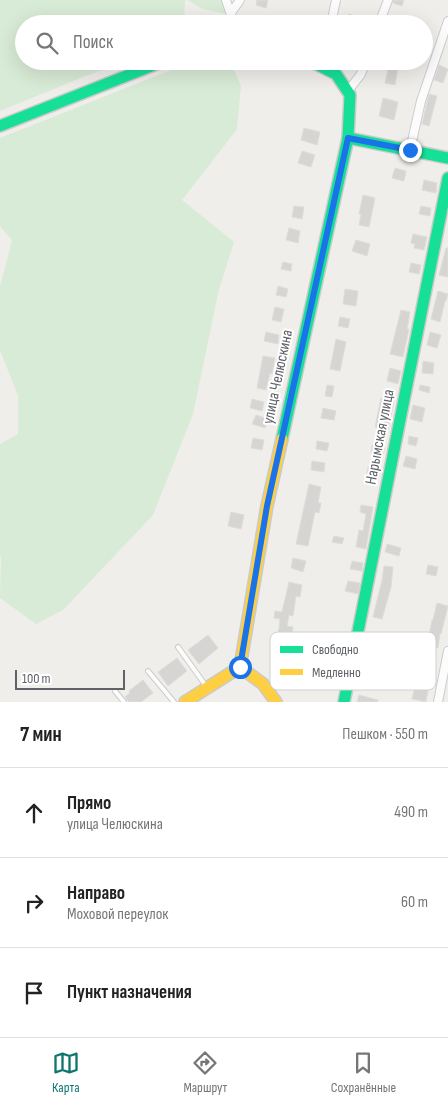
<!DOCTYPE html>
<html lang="ru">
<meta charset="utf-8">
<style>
:root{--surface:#fff;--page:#f6f6f6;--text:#222;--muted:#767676;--line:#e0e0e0;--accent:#0f766e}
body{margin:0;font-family:"Sofia Sans Condensed",sans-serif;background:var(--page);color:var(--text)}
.scale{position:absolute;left:15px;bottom:12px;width:110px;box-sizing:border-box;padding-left:5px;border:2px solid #5f6368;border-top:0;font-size:14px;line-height:18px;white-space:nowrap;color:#5f6368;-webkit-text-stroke:4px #fff;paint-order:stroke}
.stop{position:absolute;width:15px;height:15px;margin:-11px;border:4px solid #1a73e8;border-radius:50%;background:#fff}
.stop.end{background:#1a73e8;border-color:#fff;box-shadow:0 1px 5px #0008}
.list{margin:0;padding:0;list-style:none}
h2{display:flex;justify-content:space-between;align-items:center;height:65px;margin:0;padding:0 20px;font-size:21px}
h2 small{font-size:16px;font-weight:400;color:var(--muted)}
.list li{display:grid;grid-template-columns:32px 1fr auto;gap:15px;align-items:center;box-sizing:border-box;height:90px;padding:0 20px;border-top:1px solid var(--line)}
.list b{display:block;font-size:19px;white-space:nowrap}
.list p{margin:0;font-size:16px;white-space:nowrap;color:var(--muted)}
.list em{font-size:16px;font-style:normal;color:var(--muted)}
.icon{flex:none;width:28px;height:28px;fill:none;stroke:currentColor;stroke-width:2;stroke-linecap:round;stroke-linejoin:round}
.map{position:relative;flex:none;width:448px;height:702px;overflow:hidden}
.search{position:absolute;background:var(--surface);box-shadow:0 5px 20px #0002;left:15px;right:15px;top:15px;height:55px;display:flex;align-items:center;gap:12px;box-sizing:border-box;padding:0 18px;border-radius:28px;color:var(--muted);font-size:19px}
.sheet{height:335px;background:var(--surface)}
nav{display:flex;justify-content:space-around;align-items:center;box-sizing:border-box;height:70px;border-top:1px solid var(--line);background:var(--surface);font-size:14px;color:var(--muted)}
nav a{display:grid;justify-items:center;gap:2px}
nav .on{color:var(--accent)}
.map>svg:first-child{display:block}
</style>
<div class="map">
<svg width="448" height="702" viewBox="0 0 448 702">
<rect width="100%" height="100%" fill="#efeeea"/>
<!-- green -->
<g fill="#d8ebd6">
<path d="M0 0H185L184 24H24V61H126L83 77 0 111Z"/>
<path d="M187 0H221L226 14 203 9Z"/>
<path d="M194 61H230L241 86 237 129 182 200 234 242 219 289 193 414 153 515 63 610 36 624 0 598 1 559 0 554V444L18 434V396L0 350V287L12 240 0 226V138Z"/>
</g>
<!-- building -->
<g fill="#d6d5d3" stroke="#deddd9">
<path d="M257 0H268L266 8 256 5Z"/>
<path d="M394 0H404L402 6 393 3Z"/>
<path d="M349 14 360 18 358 24 347 20Z"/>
<path d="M390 61H399L395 85 385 83Z"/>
<path d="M439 65 448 69 443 83 434 80Z"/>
<path d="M429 94 437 96 429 126 422 124Z"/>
<path d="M383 98 398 102 394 120 379 116Z"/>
<path d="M304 128 320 132 317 145 301 140Z"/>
<path d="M302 151 315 155 311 167 298 163Z"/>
<path d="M395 168 406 171 404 181 392 178Z"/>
<path d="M424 180 437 183 436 193 422 190Z"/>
<path d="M363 195 375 198 369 227 359 225 361 214H359Z"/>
<path d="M294 206 304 207 302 219 292 217Z"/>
<path d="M421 206 431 208 430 216 419 214Z"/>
<path d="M289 228 300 231 298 243 286 240Z"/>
<path d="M413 234 427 237 424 250 414 248 415 244 411 243Z"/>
<path d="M356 240 370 244 367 256 352 251Z"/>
<path d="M446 248H448V277L439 275Z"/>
<path d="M283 262 292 264 291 271 281 269Z"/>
<path d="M411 263 421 265 419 274 409 272Z"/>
<path d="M278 286 288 289 286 297 276 295Z"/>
<path d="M345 289 358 291 356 306 343 304Z"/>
<path d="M438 291 448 294 446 301H445L440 322 431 319Z"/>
<path d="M275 307 284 309 281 322 272 320Z"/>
<path d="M401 310 410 312 407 329H409L403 357 390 354Z"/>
<path d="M340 317 350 319 348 328 338 326Z"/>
<path d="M266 332 279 335 278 344 264 341Z"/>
<path d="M430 332 441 335 437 348 427 345Z"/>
<path d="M336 339 346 342 340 371 330 369Z"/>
<path d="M263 356 275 358 272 374 270 373 266 390 257 388Z"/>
<path d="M423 361 434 363 433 374 422 373Z"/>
<path d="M390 368 401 371 398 384 387 381Z"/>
<path d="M327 385 334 386 332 397 325 396Z"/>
<path d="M420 385 430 387 429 393 419 390Z"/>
<path d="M381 398 394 401 388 430 375 427Z"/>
<path d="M252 399 264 402 262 411 250 408Z"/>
<path d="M413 405 425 408 422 422 410 419Z"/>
<path d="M323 408 336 411 334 420 321 418Z"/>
<path d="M256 415 268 419 265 428 252 424Z"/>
<path d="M409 436 418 438 416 446 408 444Z"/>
<path d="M253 438 264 440 262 450 251 448Z"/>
<path d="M317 441 329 443 327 451 316 449Z"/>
<path d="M372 445 385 448 383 455 371 453Z"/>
<path d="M406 456 417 459 415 469 403 466Z"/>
<path d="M312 461 325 463 324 472 311 470Z"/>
<path d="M368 467 380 469 378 480 366 478Z"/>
<path d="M309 484 321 487 318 503H321L319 513 315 512 308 546 296 544Z"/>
<path d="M361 505 373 507 366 549 356 547 359 530 363 531 366 514 360 512Z"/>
<path d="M231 512 244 515 241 529 228 526Z"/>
<path d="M334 536 344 538 342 544 332 542Z"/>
<path d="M387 544 401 548 399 556 385 552Z"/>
<path d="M293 558 306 561 303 572 291 568Z"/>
<path d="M352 561 363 563 362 571 350 569Z"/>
<path d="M428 565 438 567 436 576 426 574Z"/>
<path d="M384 566 393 567 391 587 382 619 373 617 382 580Z"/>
<path d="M348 581 360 583 358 594 345 591Z"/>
<path d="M289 582 302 585 300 597 296 596 293 616 289 615 287 626 293 627 292 638 278 636 280 619 274 618 275 611 282 612Z"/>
<path d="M437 603 448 606 441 634 440 633 438 648 427 646 432 620H433Z"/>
<path d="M208 635 218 648 199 664 188 650Z"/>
<path d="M177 658 187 671 168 686 158 672Z"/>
<path d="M422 670 432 671 430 686 429 685 426 702 412 699 415 687 420 688Z"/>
<path d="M143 680 153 693 141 702H129L125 697 130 693 129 691Z"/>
<path d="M359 695 378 700V702H357Z"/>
</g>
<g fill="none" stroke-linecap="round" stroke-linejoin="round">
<defs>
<g id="lane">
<path d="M178 647 206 686"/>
<path d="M148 671 174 702"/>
<path d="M115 691 124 702"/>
</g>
<g id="street">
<path d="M226 0 234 24"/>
<path d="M231 13 240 0"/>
<path d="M331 24 336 0"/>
<path d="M379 24 388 0"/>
<path d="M348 91 361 74 366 61"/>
<path d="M410 150 421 101 448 21"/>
<path d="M438 702 448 651"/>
</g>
<g id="fast">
<path d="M0 126 164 61"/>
<path d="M348 138 448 158"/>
<path d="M282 439 348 138 350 95 336 74 310 61"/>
<path d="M344 702 448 178"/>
</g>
<g id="slow">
<path d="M240 667 267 506 282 439"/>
<path d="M240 667 263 684 276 702"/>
<path d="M185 702 240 667"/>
</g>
</defs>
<!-- lane casing -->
<use href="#lane" stroke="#cbcccc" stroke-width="6"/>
<!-- street casing -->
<use href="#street" stroke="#cbcccc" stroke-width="10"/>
<!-- fast casing -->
<use href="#fast" stroke="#cacacb" stroke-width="14"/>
<!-- slow casing -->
<use href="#slow" stroke="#cacacb" stroke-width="14"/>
<!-- lane -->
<use href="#lane" stroke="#fdfcfc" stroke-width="4"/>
<!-- street -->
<use href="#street" stroke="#fdfcfc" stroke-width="8"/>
<!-- fast -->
<use href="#fast" stroke="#16e098" stroke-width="11"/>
<!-- slow -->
<use href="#slow" stroke="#ffcf43" stroke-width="11"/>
</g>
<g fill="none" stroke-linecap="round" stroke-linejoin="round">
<!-- route -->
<path stroke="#1a73e8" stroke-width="6" d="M240 667 267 506 348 138 410 150"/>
</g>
<g text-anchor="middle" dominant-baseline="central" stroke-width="4" stroke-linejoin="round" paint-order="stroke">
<!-- street labels -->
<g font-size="16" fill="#5f6368" stroke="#fff">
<text transform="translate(278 377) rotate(-78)">улица Челюскина</text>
<text transform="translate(380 437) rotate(-79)">Нарымская улица</text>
</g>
</g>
<!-- legend -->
<rect x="270" y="632" width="166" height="58" rx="8" fill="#fff" stroke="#cfd0d2" stroke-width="1"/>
<rect x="280" y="646" width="23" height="7" fill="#16e098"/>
<rect x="280" y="669" width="23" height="6" fill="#ffcf43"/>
<g font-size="14" fill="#5f6368">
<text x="312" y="654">Свободно</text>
<text x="312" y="677">Медленно</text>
</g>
</svg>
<div class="scale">100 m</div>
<div class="stop" style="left:240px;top:667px"></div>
<div class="stop end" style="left:410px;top:150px"></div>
<div class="search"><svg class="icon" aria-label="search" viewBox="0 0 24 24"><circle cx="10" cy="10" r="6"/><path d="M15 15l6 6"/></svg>Поиск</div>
</div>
<section class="sheet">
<h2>7 мин<small>Пешком · 550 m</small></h2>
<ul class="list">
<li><svg class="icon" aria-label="ahead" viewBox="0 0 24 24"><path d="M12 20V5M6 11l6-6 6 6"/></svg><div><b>Прямо</b><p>улица Челюскина</p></div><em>490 m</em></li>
<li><svg class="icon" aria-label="right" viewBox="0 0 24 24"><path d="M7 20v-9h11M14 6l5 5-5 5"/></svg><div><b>Направо</b><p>Моховой переулок</p></div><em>60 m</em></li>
<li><svg class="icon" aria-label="arrive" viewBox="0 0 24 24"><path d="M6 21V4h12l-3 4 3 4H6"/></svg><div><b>Пункт назначения</b></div></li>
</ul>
</section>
<nav>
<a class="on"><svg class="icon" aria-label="map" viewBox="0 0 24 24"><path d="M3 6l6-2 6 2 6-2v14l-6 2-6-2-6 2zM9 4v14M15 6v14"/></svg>Карта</a>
<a><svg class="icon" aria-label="directions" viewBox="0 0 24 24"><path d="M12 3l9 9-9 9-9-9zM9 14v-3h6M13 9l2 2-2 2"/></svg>Маршрут</a>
<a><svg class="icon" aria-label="saved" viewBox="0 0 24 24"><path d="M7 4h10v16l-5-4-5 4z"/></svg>Сохранённые</a>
</nav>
